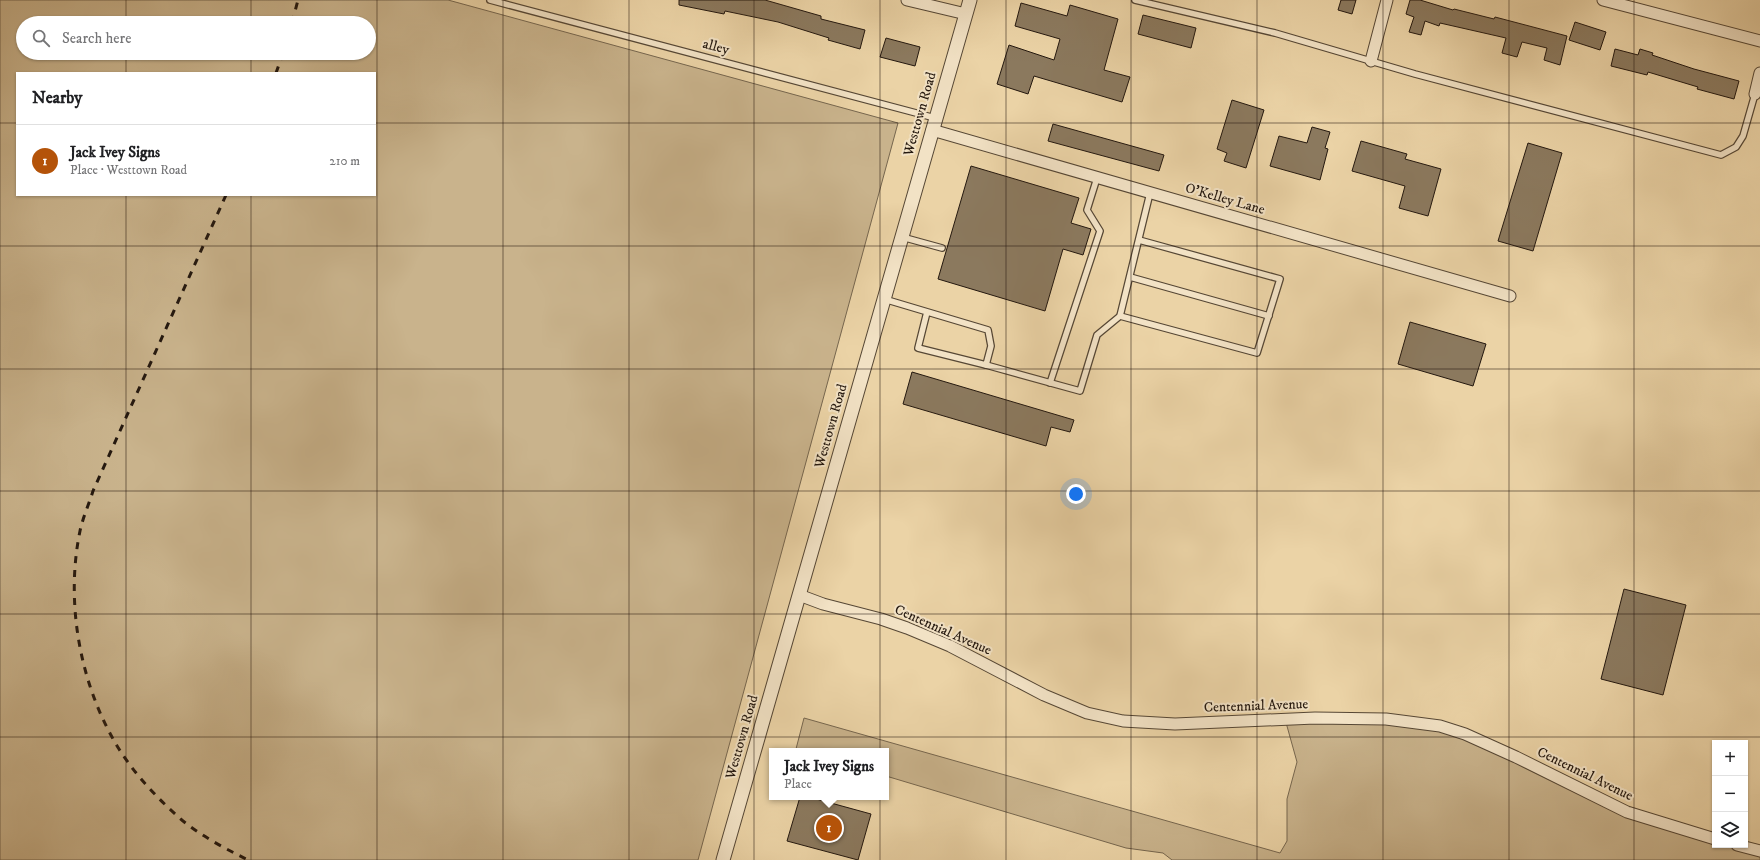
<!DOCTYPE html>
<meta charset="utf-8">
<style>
:root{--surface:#fff;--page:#f2f2f2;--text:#202124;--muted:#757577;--line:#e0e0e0;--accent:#b45309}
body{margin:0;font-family:"IM FELL DW Pica",serif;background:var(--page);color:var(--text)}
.controls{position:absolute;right:12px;bottom:12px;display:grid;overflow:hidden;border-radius:0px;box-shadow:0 1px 3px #0004}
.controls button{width:36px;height:36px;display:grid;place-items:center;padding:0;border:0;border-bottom:1px solid var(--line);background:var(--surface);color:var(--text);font:20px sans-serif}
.you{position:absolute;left:1076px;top:494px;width:14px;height:14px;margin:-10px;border:3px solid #fff;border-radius:50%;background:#1a73e8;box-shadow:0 0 0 6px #1a73e833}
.badge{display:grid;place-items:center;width:26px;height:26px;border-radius:50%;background:var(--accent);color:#fff;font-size:13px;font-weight:700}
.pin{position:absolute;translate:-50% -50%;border:2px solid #fff;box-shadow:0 1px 4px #0006}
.popup{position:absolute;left:769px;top:748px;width:120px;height:52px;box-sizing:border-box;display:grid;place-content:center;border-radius:0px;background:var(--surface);filter:drop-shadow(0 1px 3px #0005);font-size:13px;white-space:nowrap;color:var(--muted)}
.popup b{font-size:15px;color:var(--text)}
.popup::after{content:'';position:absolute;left:50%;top:100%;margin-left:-8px;border:8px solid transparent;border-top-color:var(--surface)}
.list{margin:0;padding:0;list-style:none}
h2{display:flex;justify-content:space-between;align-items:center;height:52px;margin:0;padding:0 16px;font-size:17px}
h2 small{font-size:13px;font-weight:400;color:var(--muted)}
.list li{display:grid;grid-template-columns:26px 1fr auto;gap:12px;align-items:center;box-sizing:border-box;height:72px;padding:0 16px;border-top:1px solid var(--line)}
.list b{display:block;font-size:15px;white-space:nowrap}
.list p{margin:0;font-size:13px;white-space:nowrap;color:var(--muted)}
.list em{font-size:13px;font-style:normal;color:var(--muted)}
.icon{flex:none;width:22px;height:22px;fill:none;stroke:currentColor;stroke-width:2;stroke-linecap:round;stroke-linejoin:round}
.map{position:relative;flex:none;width:1760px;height:860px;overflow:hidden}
.search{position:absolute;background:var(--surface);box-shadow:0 1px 3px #0004;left:16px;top:16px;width:360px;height:44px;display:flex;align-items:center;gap:10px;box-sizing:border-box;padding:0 14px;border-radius:22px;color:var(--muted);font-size:15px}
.panel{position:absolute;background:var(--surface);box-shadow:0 1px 3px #0004;left:16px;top:72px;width:360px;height:124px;border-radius:0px}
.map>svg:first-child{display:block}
</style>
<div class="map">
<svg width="1760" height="860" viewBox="0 0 1760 860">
<rect width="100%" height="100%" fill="#ebd3a6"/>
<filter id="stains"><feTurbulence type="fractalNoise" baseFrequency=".005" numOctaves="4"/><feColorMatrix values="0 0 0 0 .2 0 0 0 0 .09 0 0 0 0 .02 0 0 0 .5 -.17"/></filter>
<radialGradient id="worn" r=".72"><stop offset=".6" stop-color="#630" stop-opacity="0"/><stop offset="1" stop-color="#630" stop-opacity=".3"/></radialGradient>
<!-- green -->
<g fill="#c9b38c" stroke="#76664e" fill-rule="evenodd">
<path d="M0 0H448L898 123 698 860H0ZM23 23H369V53H23ZM17 73H375V195H17Z"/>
<path d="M804 718 1280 853 1287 841V799L1297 762 1285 719 1440 726 1588 794 1715 839V845H1737L1760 851V860H1172L1163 853 1126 848 886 776V751H802L796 749Z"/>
</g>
<!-- building -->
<g fill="#8b795e" stroke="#24180f">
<path d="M679 0H765L821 16V19L865 30 860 49 828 40 829 38 778 22 725 11 724 14 679 5Z"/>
<path d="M1341 0H1356L1352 14 1338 10Z"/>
<path d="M1410 0H1420L1453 10 1454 9 1494 19 1495 17 1567 36 1560 65 1544 60 1547 48 1522 42 1517 57 1502 53 1506 38 1440 23 1439 26 1425 21 1421 35 1409 32 1414 17 1406 14Z"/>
<path d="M1021 3 1067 16 1070 5 1118 19 1104 70 1130 77 1122 102 1034 76 1028 94 997 84 1009 45 1054 60 1060 39 1015 26Z"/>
<path d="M1143 15 1196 28 1191 48 1138 34Z"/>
<path d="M1575 22 1606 32 1600 50 1569 40Z"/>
<path d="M886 38 920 47 915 66 880 57Z"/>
<path d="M1615 49 1638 55 1640 49 1653 53 1652 55 1694 69 1739 81 1734 99 1697 89 1698 87 1648 72 1647 75 1611 66Z"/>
<path d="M1232 100 1264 110 1246 168 1224 161 1227 153 1217 149Z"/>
<path d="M1053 124 1164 155 1159 171 1048 141Z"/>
<path d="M1312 127 1330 132 1325 148 1328 149 1320 180 1270 166 1279 136 1307 143Z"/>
<path d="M1361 141 1407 154 1405 159 1441 169 1428 216 1399 208 1405 186 1352 171Z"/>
<path d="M1528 143 1562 153 1533 251 1498 241Z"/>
<path d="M971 166 1079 198 1071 223 1091 229 1083 255 1063 249 1045 311 938 279Z"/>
<path d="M1410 322 1486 344 1473 386 1398 364Z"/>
<path d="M912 372 1074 420 1070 432 1051 427 1046 446 903 404Z"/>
<path d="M1624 589 1686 605 1663 695 1601 679Z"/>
<path d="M800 797H809L871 814 858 860 787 841Z"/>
</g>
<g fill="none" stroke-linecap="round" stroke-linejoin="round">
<defs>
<g id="service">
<path d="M490 0 935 118"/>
<path d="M1135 0 1275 33 1415 74 1721 155 1736 147 1743 136 1755 94"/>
<path d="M902 237 942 248"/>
<path d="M1130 277 1269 316"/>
<path d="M884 299 988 330 991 346 986 365 918 348 927 312"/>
<path d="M1120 316 1257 353 1280 279 1139 240"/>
<path d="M986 365 1080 391 1097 335 1120 316 1150 193"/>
<path d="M1050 383 1100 231 1087 210 1097 178"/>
</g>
<g id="minor">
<path d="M907 0 966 14"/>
<path d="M1603 0 1760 41"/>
<path d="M1371 61 1387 0"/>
<path d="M1755 94 1760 73"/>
<path d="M932 130 1510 296"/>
<path d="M799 595 823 604 881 619 907 628 950 646 1044 695 1087 713 1123 721 1175 724 1315 718 1386 719 1440 726 1465 734 1516 757 1627 812 1715 839"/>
<path d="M1737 845 1760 851"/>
</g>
<path id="tertiary" d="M723 860 970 0"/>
</defs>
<!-- service casing -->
<use href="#service" stroke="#564735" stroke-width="8"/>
<!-- minor casing -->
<use href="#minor" stroke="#564735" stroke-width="13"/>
<!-- tertiary casing -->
<use href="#tertiary" stroke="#564735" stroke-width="15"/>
<!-- service -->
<use href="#service" stroke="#f2e2c5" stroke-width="5.5"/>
<!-- minor -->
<use href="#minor" stroke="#f2e2c5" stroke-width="11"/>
<!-- tertiary -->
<use href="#tertiary" stroke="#f2e2c5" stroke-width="13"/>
<!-- rail -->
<g stroke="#24180f" stroke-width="3" stroke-dasharray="7 7" stroke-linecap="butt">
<path d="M292 23 298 0"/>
<path d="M276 73 283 53"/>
<path d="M226 195 93 491C89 504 83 517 80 531 65 603 80 686 119 749 136 776 159 800 183 821 203 837 226 849 248 860"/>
</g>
</g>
<!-- grid -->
<path fill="none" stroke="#24180f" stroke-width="1" stroke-opacity="0.55" d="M126 0V23M251 0V23M377 0V860M503 0V860M629 0V860M754 0V860M880 0V860M1006 0V860M1131 0V860M1257 0V860M1383 0V860M1509 0V860M1634 0V860M126 53V73M251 53V73M0 123H17M375 123H1760M126 195V860M251 195V860M0 246H1760M0 369H1760M0 491H1760M0 614H1760M0 737H1760"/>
<g text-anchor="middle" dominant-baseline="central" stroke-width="4" stroke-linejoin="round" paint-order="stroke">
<!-- street labels -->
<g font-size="14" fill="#24180f" stroke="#f2e2c5">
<text transform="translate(716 47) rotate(15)">alley</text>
<text transform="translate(920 114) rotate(-74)">Westtown Road</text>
<text transform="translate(1225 199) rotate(16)">O'Kelley Lane</text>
<text transform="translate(831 426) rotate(-74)">Westtown Road</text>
<text transform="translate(943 630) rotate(24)">Centennial Avenue</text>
<text transform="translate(1256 706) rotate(-2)">Centennial Avenue</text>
<text transform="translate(742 737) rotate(-74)">Westtown Road</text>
<text transform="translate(1585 774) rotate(26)">Centennial Avenue</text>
</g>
</g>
<rect width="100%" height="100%" filter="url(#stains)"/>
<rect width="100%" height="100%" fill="url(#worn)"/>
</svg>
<div class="controls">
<button>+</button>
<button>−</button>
<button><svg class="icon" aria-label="layers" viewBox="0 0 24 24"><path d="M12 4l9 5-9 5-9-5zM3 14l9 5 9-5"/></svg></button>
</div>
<div class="you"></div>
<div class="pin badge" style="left:829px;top:828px">1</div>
<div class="popup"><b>Jack Ivey Signs</b>Place</div>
<div class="search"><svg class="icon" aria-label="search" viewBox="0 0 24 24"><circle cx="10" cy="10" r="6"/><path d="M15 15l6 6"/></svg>Search here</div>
<section class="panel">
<h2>Nearby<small></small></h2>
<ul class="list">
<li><span class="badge">1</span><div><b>Jack Ivey Signs</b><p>Place · Westtown Road</p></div><em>210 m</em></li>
</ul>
</section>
</div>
